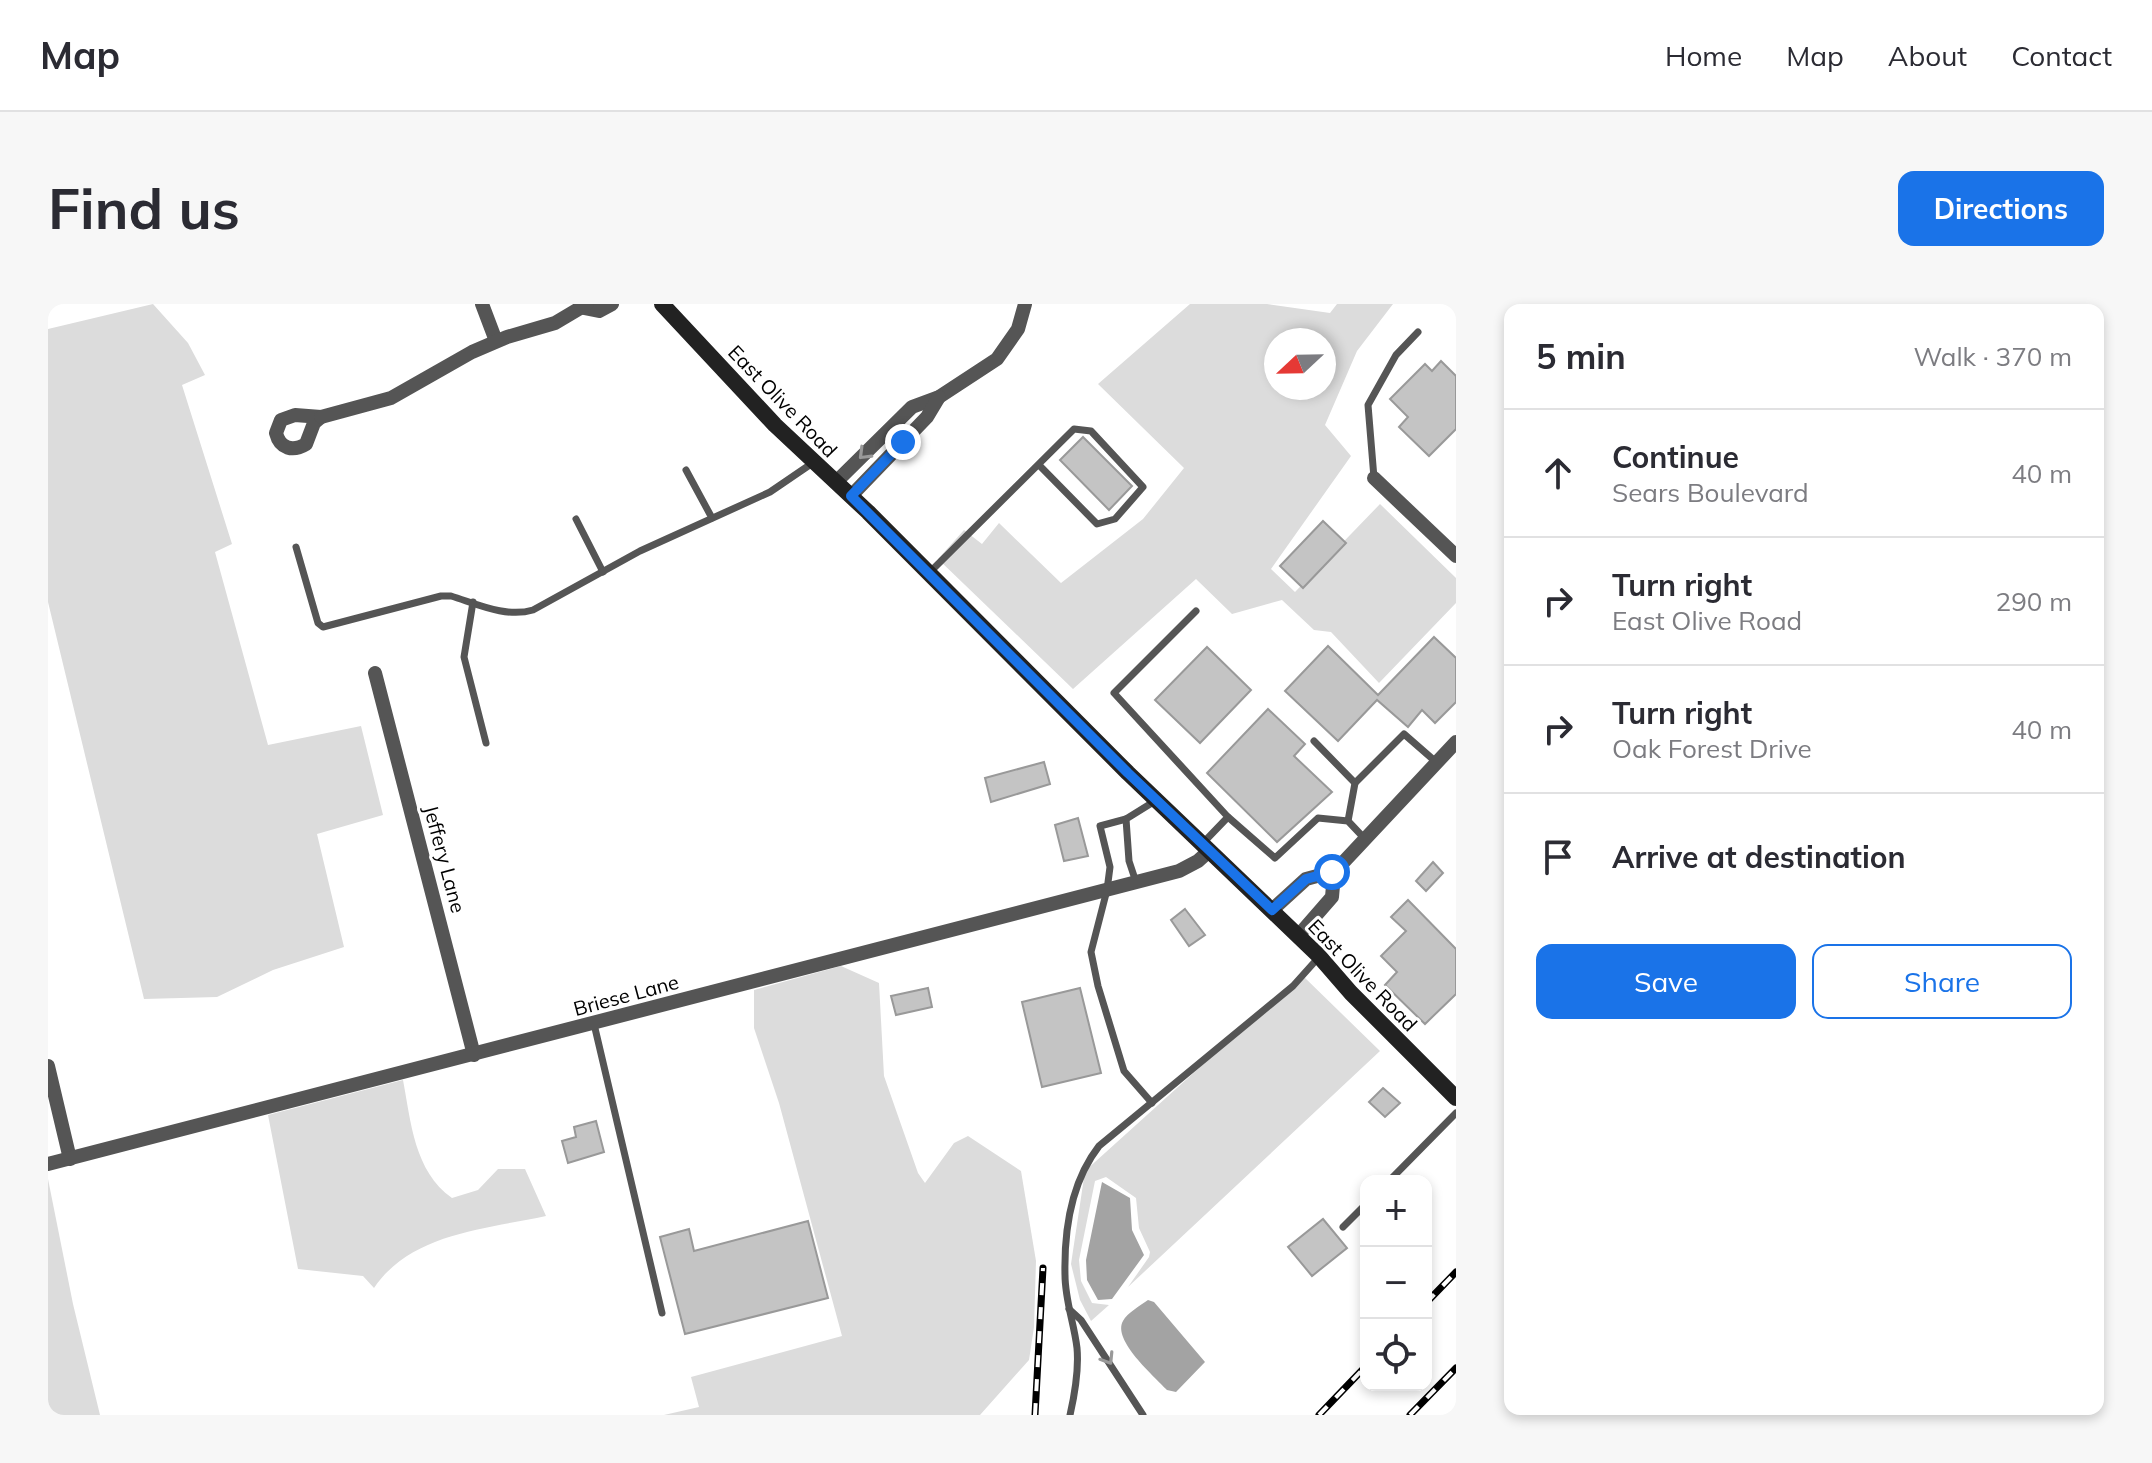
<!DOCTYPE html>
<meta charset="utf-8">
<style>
:root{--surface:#fff;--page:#f7f7f7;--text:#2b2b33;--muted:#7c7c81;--line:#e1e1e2;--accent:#1a73e8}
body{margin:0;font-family:Mulish,sans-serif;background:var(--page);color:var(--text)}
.controls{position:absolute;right:24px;bottom:24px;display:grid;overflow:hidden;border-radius:16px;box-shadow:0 4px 12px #0003}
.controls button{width:72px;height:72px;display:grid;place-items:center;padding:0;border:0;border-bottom:2px solid var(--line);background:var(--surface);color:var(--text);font:40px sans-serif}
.compass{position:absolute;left:1216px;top:24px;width:72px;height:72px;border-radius:50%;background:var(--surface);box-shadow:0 4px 12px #0003;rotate:248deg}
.stop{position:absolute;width:24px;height:24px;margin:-18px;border:6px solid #1a73e8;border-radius:50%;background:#fff}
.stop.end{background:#1a73e8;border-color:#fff;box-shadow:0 2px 8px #0008}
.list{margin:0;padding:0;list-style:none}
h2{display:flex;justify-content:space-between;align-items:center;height:104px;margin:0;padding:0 32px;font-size:34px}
h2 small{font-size:26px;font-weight:400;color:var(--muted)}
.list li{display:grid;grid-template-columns:52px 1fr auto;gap:24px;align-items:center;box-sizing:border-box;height:128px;padding:0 32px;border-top:2px solid var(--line)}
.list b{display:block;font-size:30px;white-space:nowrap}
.list p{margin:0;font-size:26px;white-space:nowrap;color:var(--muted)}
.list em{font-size:26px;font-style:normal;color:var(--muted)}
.actions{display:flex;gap:16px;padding:24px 32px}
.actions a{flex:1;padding:18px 0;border:2px solid var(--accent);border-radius:16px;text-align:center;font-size:28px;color:var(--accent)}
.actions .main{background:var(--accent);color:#fff}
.icon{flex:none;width:44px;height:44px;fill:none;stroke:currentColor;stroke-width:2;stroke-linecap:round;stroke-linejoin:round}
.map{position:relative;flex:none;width:1408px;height:1111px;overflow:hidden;border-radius:16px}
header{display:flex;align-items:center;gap:48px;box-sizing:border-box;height:112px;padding:0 40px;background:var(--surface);border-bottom:2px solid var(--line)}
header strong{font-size:38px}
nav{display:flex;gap:44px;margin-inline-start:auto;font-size:28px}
.intro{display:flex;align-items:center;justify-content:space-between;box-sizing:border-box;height:192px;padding:0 48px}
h1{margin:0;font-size:56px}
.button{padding:20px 36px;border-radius:16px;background:var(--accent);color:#fff;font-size:28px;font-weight:700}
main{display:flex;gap:48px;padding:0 48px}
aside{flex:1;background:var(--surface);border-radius:16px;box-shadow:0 4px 12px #0003}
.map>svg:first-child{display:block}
</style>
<header>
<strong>Map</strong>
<nav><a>Home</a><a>Map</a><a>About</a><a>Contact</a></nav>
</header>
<div class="intro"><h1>Find us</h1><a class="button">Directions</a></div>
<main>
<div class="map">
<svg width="1408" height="1111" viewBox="0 0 1408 1111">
<rect width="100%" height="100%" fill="#fff"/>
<!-- green -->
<g fill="#dcdcdc" fill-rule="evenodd">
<path d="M105 0 140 39 157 71 134 81 184 240 167 248 220 441 313 422 335 511 269 530 296 643 225 666 169 693 96 695 0 298V25Z"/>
<path d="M1142 0H1219L1282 9 1289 0H1345L1309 47 1277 121 1303 152 1223 265 1247 288 1332 200 1408 274V299L1331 379 1283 328 1266 326 1234 296 1184 310 1148 275 1025 385 890 255 916 226 934 240 951 219 1013 279 1095 215 1136 164 1050 80ZM1228 36H1276V84H1228Z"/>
<path d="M793 662 831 679 836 772 870 869 877 879 906 839 920 832 973 867 988 957 986 1023 981 1056 932 1111H616L651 1103 643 1073 794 1032 731 799 706 724V686Z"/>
<path d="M1254 671 1332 747 1080 983 1101 953 1102 948 1091 924 1088 894 1058 873 1047 877 1031 956 1033 977 1044 999 1061 1001 1043 1017 1032 996 1023 960 1037 867Z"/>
<path d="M355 776C363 818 366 867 404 894L430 886 450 865H477L498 912C438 925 363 929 326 984L315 972 250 965 220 811Z"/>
<path d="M0 875 25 1000 52 1111H0Z"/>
</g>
<!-- water -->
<g fill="#a3a3a3">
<path d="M1054 878 1082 894 1084 926 1096 951 1064 995 1050 996 1039 976 1038 956Z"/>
<path d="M1100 996 1106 998 1157 1058 1128 1088 1119 1086C1106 1072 1064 1036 1075 1017 1079 1009 1093 1001 1100 996Z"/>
</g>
<!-- building -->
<g fill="#c4c4c4" stroke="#999" stroke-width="2">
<path d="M1393 57 1408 72V125L1381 152 1351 123 1360 113 1342 95 1377 60 1384 67Z"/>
<path d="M1035 133 1084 182 1061 206 1012 156Z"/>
<path d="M1275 217 1298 239 1255 284 1232 262Z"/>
<path d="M1386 333 1408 354V398L1387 419 1374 406 1360 423 1329 396 1290 437 1237 387 1280 342 1330 391Z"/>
<path d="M1159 343 1203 386 1152 439 1107 396Z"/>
<path d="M1220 405 1257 440 1246 452 1284 488 1229 538 1159 469Z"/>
<path d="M996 458 1002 480 943 498 937 474Z"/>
<path d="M1030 514 1040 552 1016 557 1007 521Z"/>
<path d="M1385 558 1395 569 1378 587 1368 577Z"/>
<path d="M1360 596 1408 645V690L1377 720 1337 681 1349 668 1333 652 1358 627 1343 613Z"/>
<path d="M1137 605 1157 631 1141 642 1123 616Z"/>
<path d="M880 684 884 703 848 711 843 692Z"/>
<path d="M1032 684 1053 769 994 783 974 698Z"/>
<path d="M1335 784 1352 799 1337 813 1321 798Z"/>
<path d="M548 817 556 848 520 859 514 837 528 833 526 823Z"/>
<path d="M1275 915 1299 944 1264 972 1240 943Z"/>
<path d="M760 917 780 994 637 1030 612 933 641 925 646 947Z"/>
</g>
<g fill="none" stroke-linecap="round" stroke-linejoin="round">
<!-- lane -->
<g stroke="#555" stroke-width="7">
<path d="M638 166 664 214"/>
<path d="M1326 174 1320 101 1348 51 1370 28"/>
<path d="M528 215 555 268"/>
<path d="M248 243 270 319 275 323 393 292H403C429 300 458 314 485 306L592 247 722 188 766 158"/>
<path d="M881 269 1026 125 1043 127 1095 183 1067 215 1049 220 991 161"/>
<path d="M425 298 416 353 438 439"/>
<path d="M1148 307 1066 389 1180 513 1154 540"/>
<path d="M1266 437 1307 479"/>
<path d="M1180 513 1227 554 1270 514 1300 517 1317 535"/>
<path d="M1078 515 1052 522 1062 563 1059 586 1043 648 1050 682 1076 767 1104 799"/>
<path d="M1300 517 1307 479 1356 430 1388 458"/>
<path d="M1088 578 1081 557 1078 515 1107 497"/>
<path d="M546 720 614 1009"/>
<path d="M1341 877 1408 809"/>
<path d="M1295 923 1318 900"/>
<path d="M1021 1005 1033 1016 1095 1111"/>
<path d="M1022 1111C1027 1089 1031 1066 1029 1044 1026 1019 1017 996 1017 971 1016 926 1023 878 1051 842L1245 682 1271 653"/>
</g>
<!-- street -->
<g stroke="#555" stroke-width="14">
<path d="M434 0 448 37"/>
<path d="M536 4 551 7 564 0"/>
<path d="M247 111 273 113 266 119 258 140C245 148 232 145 228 129L233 116Z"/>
<path d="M273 113 343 94 424 48 459 33 507 19 539 0"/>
<path d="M1326 174 1408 252"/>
<path d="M788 178 864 103 891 93 949 55 970 25 977 0"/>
<path d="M803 192 879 113 891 93"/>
<path d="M327 369 426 751"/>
<path d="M1224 606 1258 575 1284 568 1290 564 1408 438"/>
<path d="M1250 632 1284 593 1286 570 1290 564"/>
<path d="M0 762 22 855"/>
<path d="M0 860 1131 567 1150 557 1161 547"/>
</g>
<!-- secondary -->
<path stroke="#222" stroke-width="16" d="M614 0 727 121 820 208 1080 469 1270 651 1303 689 1408 794"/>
<defs>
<g id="rail">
<path d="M1378 999 1408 968"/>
<path d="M987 1111 995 964"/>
<path d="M1271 1111 1318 1062"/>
<path d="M1362 1111 1408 1064"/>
</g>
</defs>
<!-- rail casing -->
<use href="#rail" stroke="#000" stroke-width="7"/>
<!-- rail -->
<use href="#rail" stroke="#fff" stroke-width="4" stroke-dasharray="12" stroke-linecap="butt"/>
</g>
<!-- one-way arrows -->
<defs><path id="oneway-chevron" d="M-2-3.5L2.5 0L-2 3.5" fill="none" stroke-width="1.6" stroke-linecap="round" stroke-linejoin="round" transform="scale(2)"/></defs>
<g stroke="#999">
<use href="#oneway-chevron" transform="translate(816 150) rotate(135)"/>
<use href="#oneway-chevron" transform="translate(1060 1055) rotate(58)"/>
</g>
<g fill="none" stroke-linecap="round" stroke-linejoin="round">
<!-- route -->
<path stroke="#1a73e8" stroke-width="10" d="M855 138 803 192 1080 469 1224 606 1258 575 1284 568"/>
</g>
<g text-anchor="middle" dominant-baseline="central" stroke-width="6" stroke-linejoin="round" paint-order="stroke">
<!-- street labels -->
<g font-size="20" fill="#000" stroke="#fff">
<text transform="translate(735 97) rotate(46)">East Olive Road</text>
<text transform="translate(397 555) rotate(75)">Jeffery Lane</text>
<text transform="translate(1315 671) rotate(46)">East Olive Road</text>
<text transform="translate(578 691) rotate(-15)">Briese Lane</text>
</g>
</g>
</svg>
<div class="controls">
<button>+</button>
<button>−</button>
<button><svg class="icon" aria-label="locate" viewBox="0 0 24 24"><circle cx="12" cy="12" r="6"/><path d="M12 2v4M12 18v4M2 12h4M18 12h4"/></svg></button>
</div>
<svg class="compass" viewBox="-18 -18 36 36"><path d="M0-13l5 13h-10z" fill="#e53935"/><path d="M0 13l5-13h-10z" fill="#7c7c81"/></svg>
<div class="stop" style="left:1284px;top:568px"></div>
<div class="stop end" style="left:855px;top:138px"></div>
</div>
<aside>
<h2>5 min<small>Walk · 370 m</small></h2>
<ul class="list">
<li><svg class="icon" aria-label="ahead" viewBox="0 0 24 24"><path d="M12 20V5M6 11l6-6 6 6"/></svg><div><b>Continue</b><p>Sears Boulevard</p></div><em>40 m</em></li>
<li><svg class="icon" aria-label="right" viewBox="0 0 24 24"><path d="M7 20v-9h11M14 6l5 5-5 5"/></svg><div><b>Turn right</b><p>East Olive Road</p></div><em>290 m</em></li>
<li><svg class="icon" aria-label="right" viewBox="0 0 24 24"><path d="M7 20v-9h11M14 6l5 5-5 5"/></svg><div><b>Turn right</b><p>Oak Forest Drive</p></div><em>40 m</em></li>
<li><svg class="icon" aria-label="arrive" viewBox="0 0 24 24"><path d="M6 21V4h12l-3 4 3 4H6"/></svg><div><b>Arrive at destination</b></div></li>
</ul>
<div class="actions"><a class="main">Save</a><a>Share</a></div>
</aside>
</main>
